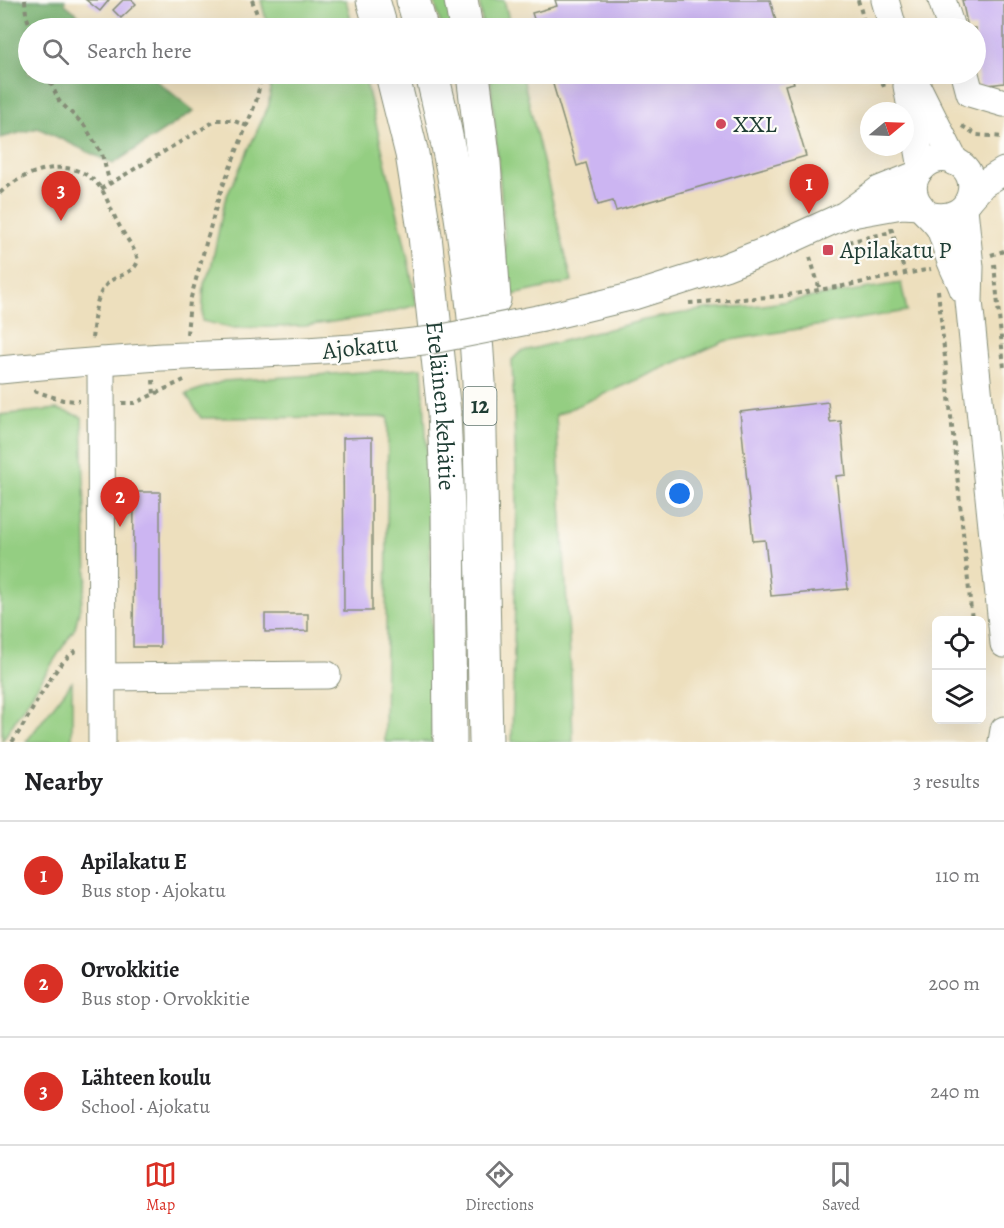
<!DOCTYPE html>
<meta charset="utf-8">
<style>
:root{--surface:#fff;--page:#f6f6f6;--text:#202124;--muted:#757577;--line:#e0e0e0;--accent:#d93025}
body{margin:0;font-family:Alegreya,serif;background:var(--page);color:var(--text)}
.controls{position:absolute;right:18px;bottom:18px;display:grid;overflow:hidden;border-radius:9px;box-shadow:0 6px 24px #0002}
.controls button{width:54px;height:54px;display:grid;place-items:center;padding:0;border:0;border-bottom:2px solid var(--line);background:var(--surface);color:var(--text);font:30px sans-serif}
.compass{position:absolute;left:860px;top:102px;width:54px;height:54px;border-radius:50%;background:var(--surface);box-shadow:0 6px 24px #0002;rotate:71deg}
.you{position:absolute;left:680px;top:494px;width:21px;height:21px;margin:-15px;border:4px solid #fff;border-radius:50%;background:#1a73e8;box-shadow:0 0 0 9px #1a73e833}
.badge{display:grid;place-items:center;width:39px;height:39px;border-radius:50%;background:var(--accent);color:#fff;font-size:20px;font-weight:700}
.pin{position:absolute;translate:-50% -50px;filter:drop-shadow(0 2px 3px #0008)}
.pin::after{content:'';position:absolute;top:32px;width:21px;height:18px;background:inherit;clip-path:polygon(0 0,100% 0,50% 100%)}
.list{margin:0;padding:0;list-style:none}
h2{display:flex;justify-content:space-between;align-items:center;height:78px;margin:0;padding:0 24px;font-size:26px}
h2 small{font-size:20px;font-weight:400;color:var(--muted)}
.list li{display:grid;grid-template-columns:39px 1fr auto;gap:18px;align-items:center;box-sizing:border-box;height:108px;padding:0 24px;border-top:2px solid var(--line)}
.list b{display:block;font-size:22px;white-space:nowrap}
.list p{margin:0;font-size:20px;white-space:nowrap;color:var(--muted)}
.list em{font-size:20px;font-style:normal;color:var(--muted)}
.icon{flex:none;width:33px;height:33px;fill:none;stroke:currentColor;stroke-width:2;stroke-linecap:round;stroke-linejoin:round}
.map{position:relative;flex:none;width:1004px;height:742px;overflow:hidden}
.search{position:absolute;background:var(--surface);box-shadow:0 6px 24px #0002;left:18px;right:18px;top:18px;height:66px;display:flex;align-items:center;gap:15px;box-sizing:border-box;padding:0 21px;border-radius:33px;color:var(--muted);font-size:22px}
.sheet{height:402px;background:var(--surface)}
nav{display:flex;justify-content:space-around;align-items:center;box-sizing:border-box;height:84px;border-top:2px solid var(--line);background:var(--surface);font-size:16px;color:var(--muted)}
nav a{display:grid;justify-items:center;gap:3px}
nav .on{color:var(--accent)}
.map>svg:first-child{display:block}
</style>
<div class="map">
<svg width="1004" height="742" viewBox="0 0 1004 742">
<rect width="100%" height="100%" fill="#fdfcf7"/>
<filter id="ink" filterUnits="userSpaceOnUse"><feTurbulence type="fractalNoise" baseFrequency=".0167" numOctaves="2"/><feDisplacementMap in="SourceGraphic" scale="12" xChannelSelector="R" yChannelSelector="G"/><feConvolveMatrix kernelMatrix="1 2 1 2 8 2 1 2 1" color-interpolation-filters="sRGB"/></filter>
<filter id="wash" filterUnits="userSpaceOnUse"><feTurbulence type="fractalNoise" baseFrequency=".008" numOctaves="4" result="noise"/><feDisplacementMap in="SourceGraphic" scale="24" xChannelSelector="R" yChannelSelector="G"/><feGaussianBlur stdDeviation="1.35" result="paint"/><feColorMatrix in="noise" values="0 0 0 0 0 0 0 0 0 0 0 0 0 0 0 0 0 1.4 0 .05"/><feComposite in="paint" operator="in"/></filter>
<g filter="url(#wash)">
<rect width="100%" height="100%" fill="#eddfbd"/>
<!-- green -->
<g fill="#94ce82" stroke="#5a865b" stroke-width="1.5">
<path d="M261 0H346L353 28H268Z"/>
<path d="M434 0H452L457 28H442Z"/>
<path d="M479 0H504L511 28H483Z"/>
<path d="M271 74H364L404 240 417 305 379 315 305 326 233 328 202 321 204 284 211 268 225 200 269 105Z"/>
<path d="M490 74H522L572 282 508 296 503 214Z"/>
<path d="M901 283 907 311 725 341 556 415 571 673 573 742H512L517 500 512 360 520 352 644 320 706 309 763 305Z"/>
<path d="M422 368C431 493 432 617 432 742H385L388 417 201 418 186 394 224 381Z"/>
<path d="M57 409 82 417 87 578 75 628 2 741 0 415Z"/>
<path d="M72 682V742H26Z"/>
</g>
<!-- forest -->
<path fill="#77b170" stroke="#4b7752" stroke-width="1.5" d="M0 0H65V4L95 28H28V74H148L194 111 113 164 38 128 0 138Z"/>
<g id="blocks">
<!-- building -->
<g fill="#ccb5f2">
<path d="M86 0H109L100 11Z"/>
<path d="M123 0H132L136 4 121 18 113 10Z"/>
<path d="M555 0H770L778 28H537L532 13 557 6Z"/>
<path d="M962 0H1004V83L980 86 976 66V28H968Z"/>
<path d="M550 74H791L794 83 785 85 806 156 616 211 613 201 598 205 586 163 577 166Z"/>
<path d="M828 402 830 422 841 421 846 475 836 476 848 589 771 596 765 540 753 541 740 412Z"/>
<path d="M372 437V611H344L343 438Z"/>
<path d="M134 492H160V647H133Z"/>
<path d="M265 614H308V631L265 632Z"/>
</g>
</g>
</g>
<g filter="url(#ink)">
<use href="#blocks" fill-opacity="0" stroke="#868e78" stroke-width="1.5"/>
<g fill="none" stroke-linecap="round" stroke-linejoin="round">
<defs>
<g id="minor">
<path d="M885 0 893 28"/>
<path d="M942 0 951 28"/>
<path d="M911 74 955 162"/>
<path d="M965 74 970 93 1004 103"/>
<path d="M907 86 922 168"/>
<path d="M969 200 983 184 1004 171"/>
<path d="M964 208 970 267 969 301 1004 644"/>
<path d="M852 214 902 205 920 206"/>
<path d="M929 215C973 227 987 172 952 160 930 153 907 175 915 197 919 210 933 217 940 229 945 240 947 253 952 264 955 272 960 280 963 289"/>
<path d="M543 318 634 296 725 267 768 250 845 215 879 190 916 175"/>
<path d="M101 361 102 742"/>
<path d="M0 370C62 364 124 358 187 356 255 353 319 352 387 345"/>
<path d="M102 677 327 675"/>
<path d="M1002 742 1004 730"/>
</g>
<g id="highway">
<path d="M373 0 381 28"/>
<path d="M413 0 421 28"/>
<path d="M461 0 466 28"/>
<path id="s1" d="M392 74 412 154 425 236 444 413 448 511 450 742"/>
<path d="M432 74C457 175 473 278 479 382L486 742"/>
<path d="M473 74 484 163 494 299"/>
</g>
</defs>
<!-- minor casing -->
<use href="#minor" stroke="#868e78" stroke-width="29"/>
<!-- highway casing -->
<use href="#highway" stroke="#868e78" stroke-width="35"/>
<!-- path -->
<g stroke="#868e78" stroke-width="4" stroke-dasharray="4.5 4.5" stroke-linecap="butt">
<path d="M25 0 26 15 31 28"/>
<path d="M252 0 258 17 260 28"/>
<path d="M858 0 866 28"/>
<path d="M47 74 59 101 84 125 102 154 110 184"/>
<path d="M880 74 884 87"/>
<path d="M962 126 977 135 1004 137"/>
<path d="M101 189 217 120H232L247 126"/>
<path d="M0 193C27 168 77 153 102 190 108 200 112 213 118 223 124 236 134 246 138 260 135 275 115 274 106 285 94 299 94 322 92 339"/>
<path d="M891 228 905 273"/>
<path d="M848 242 891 232"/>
<path d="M991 255 1004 251"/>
<path d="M810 257 820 290"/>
<path d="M994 264 1004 368"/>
<path d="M938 290 972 620"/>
<path d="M689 303 782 296 843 286 931 269"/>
<path d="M187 334 190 301 219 196 256 102 262 74"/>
<path d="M153 380 154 395"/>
<path d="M34 391 63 400 79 401"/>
<path d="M122 403H135L184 380"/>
<path d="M12 742C31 718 53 661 79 649"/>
</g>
<!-- minor -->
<use href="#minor" stroke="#fff" stroke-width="27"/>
<!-- highway -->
<use href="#highway" stroke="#fff" stroke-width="33"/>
<defs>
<path id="minor-bridge" d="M387 345 432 340 543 318"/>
</defs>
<!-- minor-bridge casing -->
<use href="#minor-bridge" stroke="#868e78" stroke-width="29" stroke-linecap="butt"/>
<!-- minor-bridge -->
<use href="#minor-bridge" stroke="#fff" stroke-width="27"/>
</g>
</g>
<!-- markers -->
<g fill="#d1495b" stroke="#fdfcf7" stroke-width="2">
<circle cx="721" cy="124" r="6"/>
<rect x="822" y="244" width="12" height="12" rx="3"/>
</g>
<g text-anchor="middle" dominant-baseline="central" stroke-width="4.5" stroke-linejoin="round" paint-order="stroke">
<!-- shield labels -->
<rect fill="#fdfcf7" stroke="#62766e" stroke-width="1.5" x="463.5" y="387" width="33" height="38" rx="4.5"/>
<g font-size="22" font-weight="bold" fill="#1f3d34">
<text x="480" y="406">12</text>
</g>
<!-- poi labels -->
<g font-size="24" fill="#1f3d34" stroke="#fdfcf7" text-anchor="start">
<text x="733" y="124">XXL</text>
<text x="840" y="250">Apilakatu P</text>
</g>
<!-- street labels -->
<g font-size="24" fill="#1f3d34" stroke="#fdfcf7">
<text transform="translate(360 347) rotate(-6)">Ajokatu</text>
<text stroke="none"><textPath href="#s1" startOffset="336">Eteläinen kehätie</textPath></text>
</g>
</g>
</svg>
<div class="controls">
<button><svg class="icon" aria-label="locate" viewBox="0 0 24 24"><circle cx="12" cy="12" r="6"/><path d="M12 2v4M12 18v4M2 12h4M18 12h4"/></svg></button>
<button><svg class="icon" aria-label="layers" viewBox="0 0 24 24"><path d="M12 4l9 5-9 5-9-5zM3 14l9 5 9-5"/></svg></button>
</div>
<svg class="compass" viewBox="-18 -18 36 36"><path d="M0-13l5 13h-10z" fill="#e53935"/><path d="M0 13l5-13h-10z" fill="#757577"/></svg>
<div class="you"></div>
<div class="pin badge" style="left:809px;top:214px">1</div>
<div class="pin badge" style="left:120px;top:527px">2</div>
<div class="pin badge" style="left:61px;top:221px">3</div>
<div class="search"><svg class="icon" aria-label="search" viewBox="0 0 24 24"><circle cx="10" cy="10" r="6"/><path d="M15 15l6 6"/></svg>Search here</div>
</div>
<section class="sheet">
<h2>Nearby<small>3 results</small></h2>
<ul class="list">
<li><span class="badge">1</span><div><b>Apilakatu E</b><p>Bus stop · Ajokatu</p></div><em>110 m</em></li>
<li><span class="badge">2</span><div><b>Orvokkitie</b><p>Bus stop · Orvokkitie</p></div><em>200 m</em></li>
<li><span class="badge">3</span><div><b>Lähteen koulu</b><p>School · Ajokatu</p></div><em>240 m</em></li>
</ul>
</section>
<nav>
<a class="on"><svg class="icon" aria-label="map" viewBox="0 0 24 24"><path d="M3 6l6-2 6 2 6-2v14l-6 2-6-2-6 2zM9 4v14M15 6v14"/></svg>Map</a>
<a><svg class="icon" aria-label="directions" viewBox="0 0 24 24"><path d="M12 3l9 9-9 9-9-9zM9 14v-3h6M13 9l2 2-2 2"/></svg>Directions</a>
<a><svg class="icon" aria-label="saved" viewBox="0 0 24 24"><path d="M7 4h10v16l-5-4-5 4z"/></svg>Saved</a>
</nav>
